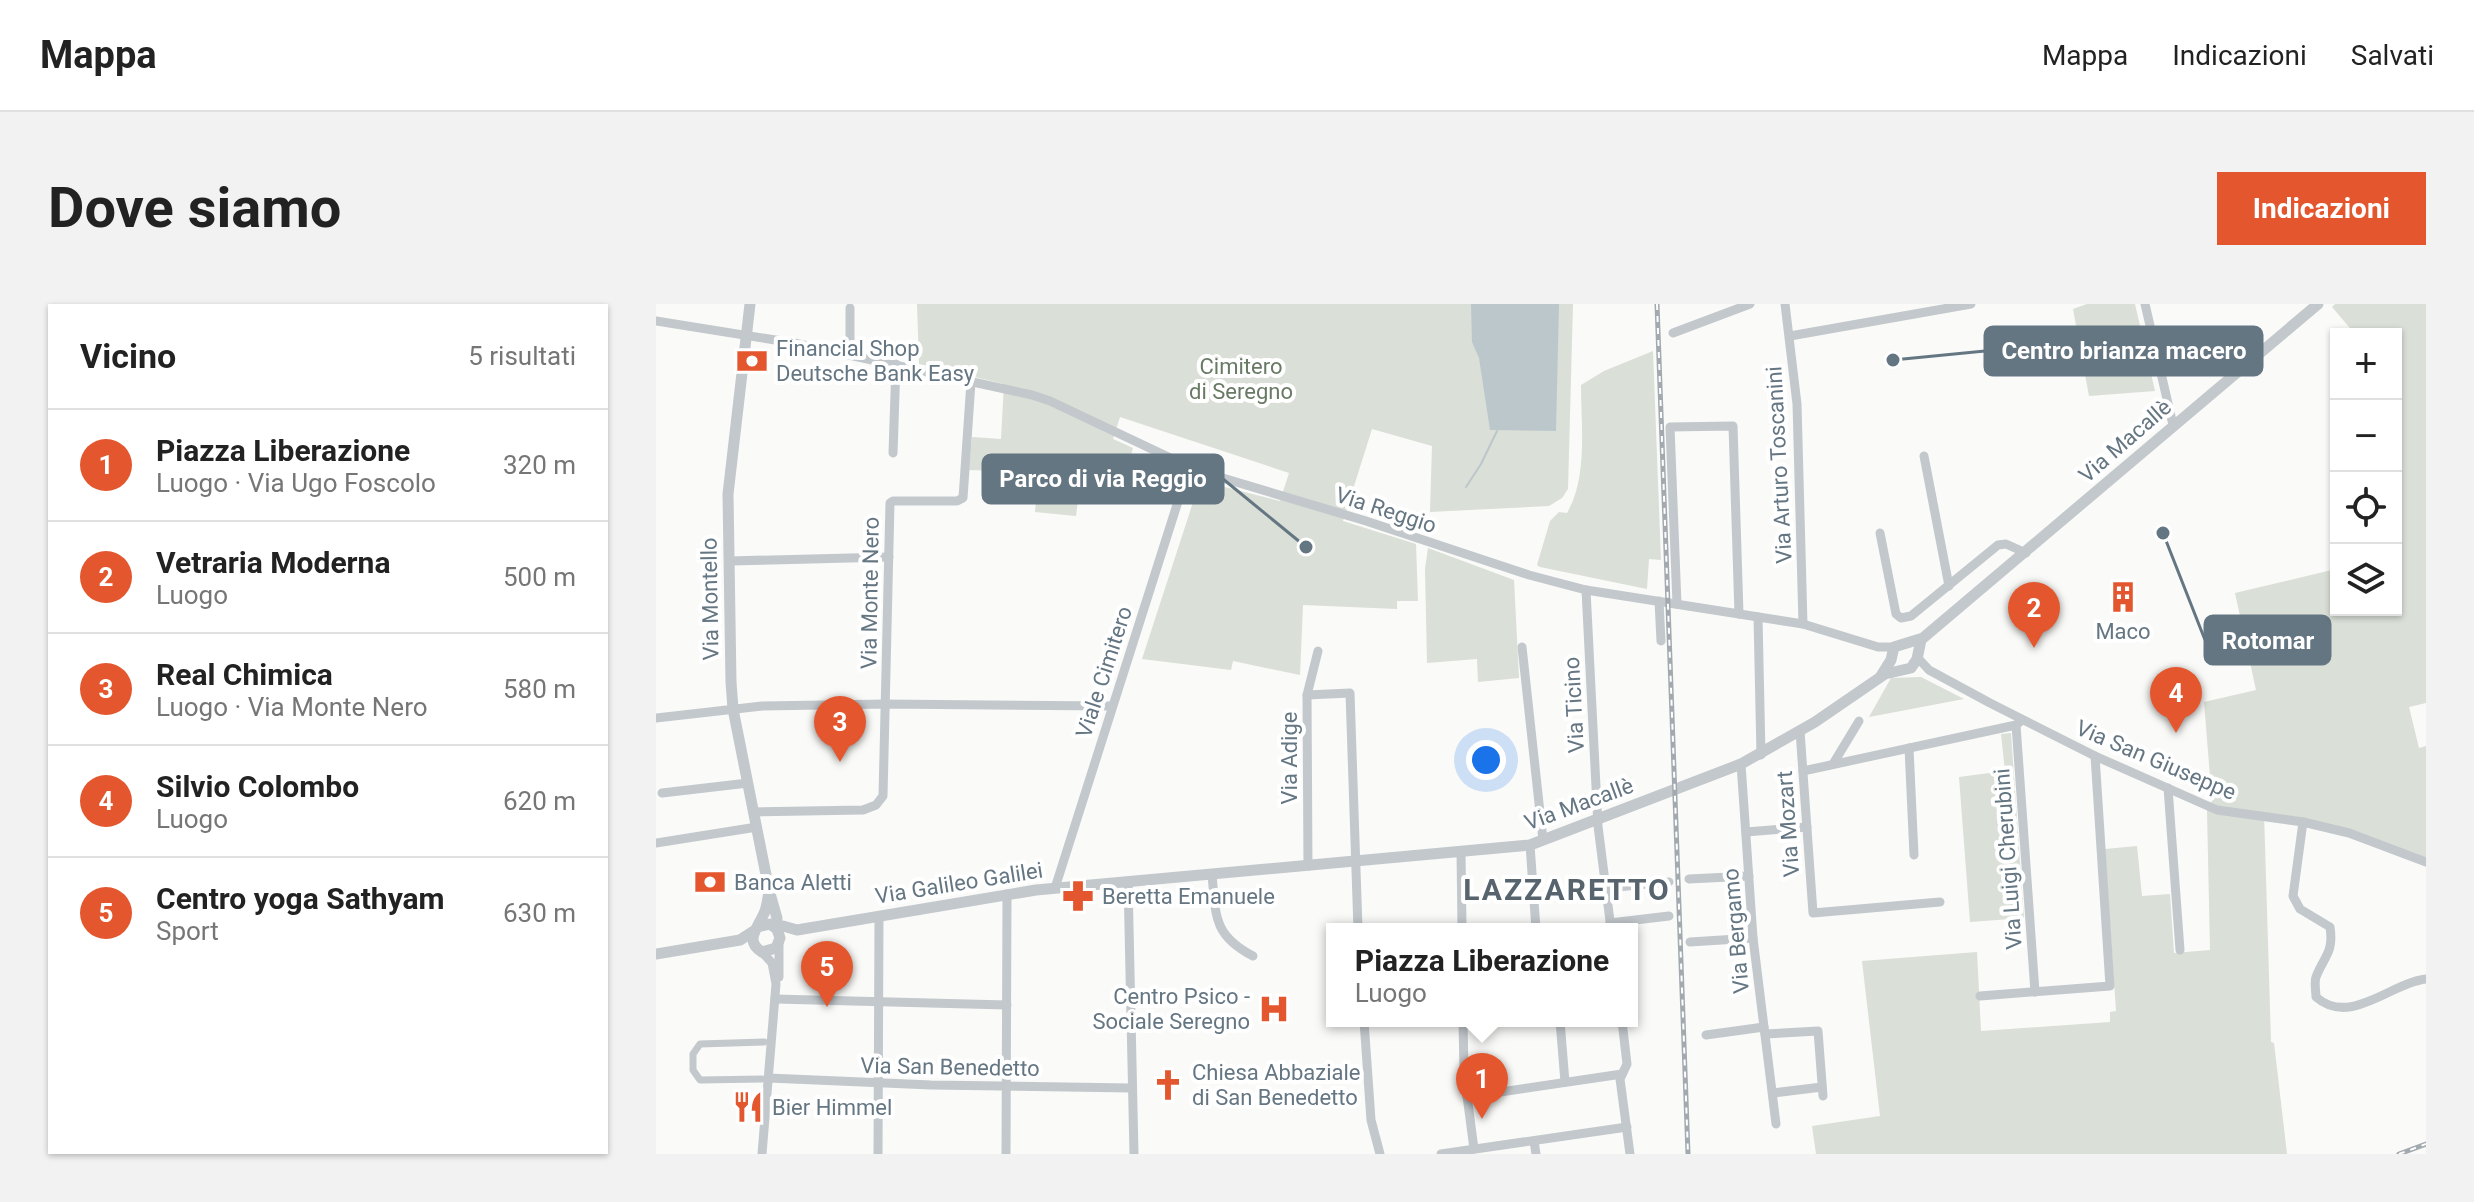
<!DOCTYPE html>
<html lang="it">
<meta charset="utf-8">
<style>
:root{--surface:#fff;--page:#f2f2f2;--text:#222;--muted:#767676;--line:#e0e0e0;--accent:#e4572e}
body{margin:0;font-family:Roboto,sans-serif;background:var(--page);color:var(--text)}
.controls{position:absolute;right:24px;top:24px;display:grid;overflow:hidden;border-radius:0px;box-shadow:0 2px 6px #0004}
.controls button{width:72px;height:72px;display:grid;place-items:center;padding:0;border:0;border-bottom:2px solid var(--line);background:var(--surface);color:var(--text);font:40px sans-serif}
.you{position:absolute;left:830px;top:456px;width:28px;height:28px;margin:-20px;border:6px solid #fff;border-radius:50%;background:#1a73e8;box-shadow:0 0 0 12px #1a73e833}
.badge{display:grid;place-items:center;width:52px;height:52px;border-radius:50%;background:var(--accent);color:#fff;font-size:26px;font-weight:700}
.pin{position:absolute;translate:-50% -66px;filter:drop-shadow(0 2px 4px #0008)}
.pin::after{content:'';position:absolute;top:42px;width:28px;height:24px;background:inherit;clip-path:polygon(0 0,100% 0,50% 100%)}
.popup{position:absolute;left:670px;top:619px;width:312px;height:104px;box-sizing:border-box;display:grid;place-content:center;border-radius:0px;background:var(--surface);filter:drop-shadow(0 2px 6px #0005);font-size:26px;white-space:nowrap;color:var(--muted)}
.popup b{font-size:30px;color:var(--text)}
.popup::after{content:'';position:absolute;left:50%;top:100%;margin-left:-16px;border:16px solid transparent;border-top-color:var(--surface)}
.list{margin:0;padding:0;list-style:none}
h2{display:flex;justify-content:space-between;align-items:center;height:104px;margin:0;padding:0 32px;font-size:34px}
h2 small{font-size:26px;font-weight:400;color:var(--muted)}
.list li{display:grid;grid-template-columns:52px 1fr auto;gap:24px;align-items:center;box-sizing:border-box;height:112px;padding:0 32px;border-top:2px solid var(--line)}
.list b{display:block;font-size:30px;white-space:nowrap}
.list p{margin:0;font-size:26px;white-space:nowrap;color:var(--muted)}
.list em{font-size:26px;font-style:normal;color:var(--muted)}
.icon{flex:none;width:44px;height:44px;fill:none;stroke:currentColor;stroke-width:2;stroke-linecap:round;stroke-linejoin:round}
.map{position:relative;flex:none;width:1770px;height:850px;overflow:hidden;border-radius:0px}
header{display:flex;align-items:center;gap:48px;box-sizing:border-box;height:112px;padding:0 40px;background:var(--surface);border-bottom:2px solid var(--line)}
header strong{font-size:38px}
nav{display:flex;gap:44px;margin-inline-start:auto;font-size:28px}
.intro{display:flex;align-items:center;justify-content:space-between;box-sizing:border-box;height:192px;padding:0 48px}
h1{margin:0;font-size:56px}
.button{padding:20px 36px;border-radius:0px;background:var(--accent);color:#fff;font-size:28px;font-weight:700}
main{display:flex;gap:48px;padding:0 48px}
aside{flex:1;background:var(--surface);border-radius:0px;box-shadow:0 2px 6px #0004}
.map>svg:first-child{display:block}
</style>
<header>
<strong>Mappa</strong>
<nav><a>Mappa</a><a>Indicazioni</a><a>Salvati</a></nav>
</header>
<div class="intro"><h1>Dove siamo</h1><a class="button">Indicazioni</a></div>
<main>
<aside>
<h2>Vicino<small>5 risultati</small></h2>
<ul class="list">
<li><span class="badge">1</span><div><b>Piazza Liberazione</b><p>Luogo · Via Ugo Foscolo</p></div><em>320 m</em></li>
<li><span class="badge">2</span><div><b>Vetraria Moderna</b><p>Luogo</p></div><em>500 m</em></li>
<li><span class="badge">3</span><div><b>Real Chimica</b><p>Luogo · Via Monte Nero</p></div><em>580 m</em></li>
<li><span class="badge">4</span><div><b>Silvio Colombo</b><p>Luogo</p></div><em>620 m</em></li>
<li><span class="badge">5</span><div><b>Centro yoga Sathyam</b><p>Sport</p></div><em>630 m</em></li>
</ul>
</aside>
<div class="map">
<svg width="1770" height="850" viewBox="0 0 1770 850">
<rect width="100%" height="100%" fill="#fafaf8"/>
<!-- green -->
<g fill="#dadfd7">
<path d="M261 0H917L912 185 906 194 893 202 774 208 776 142 716 125 687 217 760 240 762 297H741V305L647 301 644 371 577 357 575 366 486 355 541 186 561 181 624 197 633 169 464 113 457 135 477 144 461 200 422 196 420 212 379 208 380 197H343L344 167 313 166 316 133 345 135 348 80 263 60Z"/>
<path d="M1431 0H1479L1499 87 1433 92 1417 5Z"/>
<path d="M1679 0H1770V399L1753 403 1763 444 1770 442V557L1691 527 1608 509 1615 738 1618 739 1631 850H1160L1156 822 1224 812 1206 657 1321 648 1325 727 1454 718V708L1460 707 1449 545 1481 542 1486 592 1514 590 1518 649 1554 646 1551 506 1556 497 1548 398 1600 386 1579 289 1680 265V306H1740V30H1699L1676 3Z"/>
<path d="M997 47 1005 256 993 255 991 285 884 263 881 261 894 217 903 208 911 209C932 173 925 122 925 81L948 67Z"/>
<path d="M772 244 858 276 863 374 822 378 821 355 771 359 769 265Z"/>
<path d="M1265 373 1308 395 1213 413 1235 374Z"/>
<path d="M1355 429 1368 614 1314 618 1303 473 1349 467 1345 430Z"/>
</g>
<!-- water -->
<path fill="#bbc7cb" d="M815 0H903L900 127 834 126 823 54 816 38Z"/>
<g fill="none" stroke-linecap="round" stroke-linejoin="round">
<!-- stream -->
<path stroke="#bbc7cb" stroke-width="2" d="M810 183 825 160 841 127"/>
<!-- pedestrian -->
<path stroke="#c3c8cc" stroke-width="7" d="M106 775 44 776 37 766V750L44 740 108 738"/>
<!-- minor -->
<g stroke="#c3c8cc" stroke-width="9">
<path d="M1129 0 1141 100 1147 320"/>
<path d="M1489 0 1517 121"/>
<path d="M0 17 138 39 376 91 394 97 540 166 710 217 873 271 930 286 1147 320 1222 343H1238"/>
<path d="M1017 29 1094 0"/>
<path d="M1134 32 1315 0"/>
<path d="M194 50V4"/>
<path d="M237 149 240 60"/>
<path d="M1268 152 1293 282"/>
<path d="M1224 229 1240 310 1245 314 1255 312 1342 241 1350 240 1370 249"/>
<path d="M73 257 233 253"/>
<path d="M930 286 942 522 955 625"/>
<path d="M1003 297 1005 337"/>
<path d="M1021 300 1014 123 1077 122 1083 310"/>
<path d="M1102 313 1105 451"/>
<path d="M866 343 887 536"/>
<path d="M1261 353 1273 366 1334 399 1439 452 1561 506 1647 518 1693 529 1770 558"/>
<path d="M651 391 694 389 702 625"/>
<path d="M0 414 106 402 229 400 456 402"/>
<path d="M1360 421 1379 688"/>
<path d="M1144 427 1157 609 1284 598"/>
<path d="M1253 444 1258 551"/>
<path d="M1085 460 1097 634 1120 820"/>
<path d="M1177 460 1203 417"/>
<path d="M1147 467 1360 421 1365 417"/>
<path d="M1512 484 1524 646"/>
<path d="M6 489 92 479"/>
<path d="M98 508 207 506 220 501 227 492 234 199 237 197H301L307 194 315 78"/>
<path d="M1647 518 1637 592 1644 605 1674 623C1678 649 1668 652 1660 673 1658 679 1660 687 1660 693 1694 723 1734 679 1770 675"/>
<path d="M1090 528 1151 523"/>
<path d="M0 539 101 523"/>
<path d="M874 541 880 625"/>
<path d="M805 548 806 625"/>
<path d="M652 562 651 391 662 347"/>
<path d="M556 571C560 612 557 631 597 652"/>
<path d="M1033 575 1093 572"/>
<path d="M472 577 478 850"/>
<path d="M399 584 533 163"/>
<path d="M950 584 1013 578"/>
<path d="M954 619 1013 612"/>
<path d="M1034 638 1097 634"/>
<path d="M106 648 116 659 120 680 106 850"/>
<path d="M123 673V639"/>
<path d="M1324 692 1454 682 1439 452"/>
<path d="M119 695 351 701"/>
<path d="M708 717 715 816 724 850"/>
<path d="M807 717 808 769 818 845"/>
<path d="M904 717 909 778"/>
<path d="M966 717 971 760 964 775 974 850"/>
<path d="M1109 730 1162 727 1167 792"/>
<path d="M1050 731 1108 723"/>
<path d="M113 774 275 781 475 784"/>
<path d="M1117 789 1166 783"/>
<path d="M811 793 966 770"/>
<path d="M878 837 880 850"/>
<path d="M222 850 223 612"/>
<path d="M350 850 351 590"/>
<path d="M785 850 971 823"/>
</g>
<!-- tertiary -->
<g stroke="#c3c8cc" stroke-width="11">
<path d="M94 0 72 190 75 378 77 405 113 586 121 614 120 624"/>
<path d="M1225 372 1235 356 1238 343 1267 334 1662 0"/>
<path d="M101 623 114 620 121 625 124 634 120 644 106 648C87 636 103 623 109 607 111 601 112 594 113 587"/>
<path d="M121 625 127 622 141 626 380 586 874 541 1085 460 1159 418 1229 370 1255 364 1261 355 1265 336"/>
<path d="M0 650 84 636 98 627"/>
</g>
<defs>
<g id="rail">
<path d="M1001 0 1032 850"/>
<path d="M1743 850 1770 840"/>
</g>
</defs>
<!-- rail casing -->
<use href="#rail" stroke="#a2aab0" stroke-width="5"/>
<!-- rail -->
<use href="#rail" stroke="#fff" stroke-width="2" stroke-dasharray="6" stroke-linecap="butt"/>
</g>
<!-- icons -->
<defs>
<symbol id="bank-bare" viewBox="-9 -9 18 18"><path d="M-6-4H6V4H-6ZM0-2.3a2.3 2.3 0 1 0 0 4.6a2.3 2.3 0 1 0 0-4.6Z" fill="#e4572e" stroke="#fff" stroke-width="2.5" paint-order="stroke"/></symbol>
<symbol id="building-bare" viewBox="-9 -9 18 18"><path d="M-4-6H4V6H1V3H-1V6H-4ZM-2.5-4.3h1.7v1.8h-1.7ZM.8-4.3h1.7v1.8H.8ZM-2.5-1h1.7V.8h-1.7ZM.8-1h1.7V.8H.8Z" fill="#e4572e" stroke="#fff" stroke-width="2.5" paint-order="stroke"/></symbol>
<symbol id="pharmacy-bare" viewBox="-9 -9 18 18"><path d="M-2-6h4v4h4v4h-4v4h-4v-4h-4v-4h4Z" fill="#e4572e" stroke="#fff" stroke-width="2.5" paint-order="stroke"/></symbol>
<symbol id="hospital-bare" viewBox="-9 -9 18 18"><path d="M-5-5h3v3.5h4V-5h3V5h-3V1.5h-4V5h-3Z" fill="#e4572e" stroke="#fff" stroke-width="2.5" paint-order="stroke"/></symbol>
<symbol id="church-bare" viewBox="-9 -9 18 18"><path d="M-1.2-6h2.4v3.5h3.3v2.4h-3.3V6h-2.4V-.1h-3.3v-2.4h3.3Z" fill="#e4572e" stroke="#fff" stroke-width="2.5" paint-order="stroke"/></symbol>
<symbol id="restaurant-bare" viewBox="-9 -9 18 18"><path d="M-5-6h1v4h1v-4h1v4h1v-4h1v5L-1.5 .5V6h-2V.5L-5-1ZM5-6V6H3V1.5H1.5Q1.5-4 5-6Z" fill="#e4572e" stroke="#fff" stroke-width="2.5" paint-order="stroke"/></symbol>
</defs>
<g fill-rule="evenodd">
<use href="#bank-bare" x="74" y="35" width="44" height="44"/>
<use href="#building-bare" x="1445" y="271" width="44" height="44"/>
<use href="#bank-bare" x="32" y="556" width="44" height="44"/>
<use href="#pharmacy-bare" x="400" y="570" width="44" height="44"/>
<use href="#hospital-bare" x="596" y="683" width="44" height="44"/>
<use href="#church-bare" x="490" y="759" width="44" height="44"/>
<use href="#restaurant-bare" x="70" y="781" width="44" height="44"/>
</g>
<g text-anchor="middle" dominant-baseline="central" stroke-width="8" stroke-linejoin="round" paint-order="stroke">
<!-- poi labels -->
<g font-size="22" fill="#657683" stroke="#fff" text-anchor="start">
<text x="120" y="44">Financial Shop<tspan x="120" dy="25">Deutsche Bank Easy</tspan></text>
<text x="1467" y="327" text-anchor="middle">Maco</text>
<text x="78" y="578">Banca Aletti</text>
<text x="446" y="592">Beretta Emanuele</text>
<text x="594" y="692" text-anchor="end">Centro Psico -<tspan x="594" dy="25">Sociale Seregno</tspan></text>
<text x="536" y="768">Chiesa Abbaziale<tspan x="536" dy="25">di San Benedetto</tspan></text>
<text x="116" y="803">Bier Himmel</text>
</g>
<!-- park labels -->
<g font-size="22" fill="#687a64" stroke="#fff">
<text x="585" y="62">Cimitero<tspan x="585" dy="25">di Seregno</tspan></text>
</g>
<!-- street labels -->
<g font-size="22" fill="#657683" stroke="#fff">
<text transform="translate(1469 137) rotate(-41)">Via Macallè</text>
<text transform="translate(1123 161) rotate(-93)">Via Arturo Toscanini</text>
<text transform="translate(730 206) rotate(18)">Via Reggio</text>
<text transform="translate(214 289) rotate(-89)">Via Monte Nero</text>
<text transform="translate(54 295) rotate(-91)">Via Montello</text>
<text transform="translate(448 368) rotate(-72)">Viale Cimitero</text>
<text transform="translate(918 401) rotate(-93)">Via Ticino</text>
<text transform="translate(633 454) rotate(-90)">Via Adige</text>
<text transform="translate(1500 456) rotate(23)">Via San Giuseppe</text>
<text transform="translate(923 500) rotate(-20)">Via Macallè</text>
<text transform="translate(1132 520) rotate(-94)">Via Mozart</text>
<text transform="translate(1352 555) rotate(-94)">Via Luigi Cherubini</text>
<text transform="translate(303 579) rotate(-9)">Via Galileo Galilei</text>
<text transform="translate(1080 627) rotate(-95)">Via Bergamo</text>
<text transform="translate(294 763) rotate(1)">Via San Benedetto</text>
</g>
<!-- district labels -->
<g font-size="30" font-weight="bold" letter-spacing="2" fill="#57646e" stroke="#fff">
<text x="911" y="585">LAZZARETTO</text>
</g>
</g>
<!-- callouts -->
<path fill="none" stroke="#657683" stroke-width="3" d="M1237 56L1329 47M650 243L567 175M1507 229L1549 336"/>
<g fill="#657683" stroke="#fff" stroke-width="3">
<circle cx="1237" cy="56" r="8"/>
<circle cx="650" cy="243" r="8"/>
<circle cx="1507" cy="229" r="8"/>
</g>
<g fill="#657683" stroke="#657683" stroke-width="3">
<rect x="1329" y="23" width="277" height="48" rx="8"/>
<rect x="327" y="151" width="240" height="48" rx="8"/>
<rect x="1549" y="312" width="125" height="48" rx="8"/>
</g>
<g font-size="24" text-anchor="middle" font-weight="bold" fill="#fff">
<text x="1468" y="55">Centro brianza macero</text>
<text x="447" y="183">Parco di via Reggio</text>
<text x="1612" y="345">Rotomar</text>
</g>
</svg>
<div class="controls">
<button>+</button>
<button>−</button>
<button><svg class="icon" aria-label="locate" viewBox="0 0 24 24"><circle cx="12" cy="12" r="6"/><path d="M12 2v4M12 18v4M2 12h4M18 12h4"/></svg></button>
<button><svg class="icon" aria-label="layers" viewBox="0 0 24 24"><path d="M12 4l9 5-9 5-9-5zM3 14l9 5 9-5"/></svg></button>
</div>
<div class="you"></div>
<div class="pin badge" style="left:826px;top:815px">1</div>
<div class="popup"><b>Piazza Liberazione</b>Luogo</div>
<div class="pin badge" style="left:1378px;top:344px">2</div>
<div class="pin badge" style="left:184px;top:458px">3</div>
<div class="pin badge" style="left:1520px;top:429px">4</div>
<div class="pin badge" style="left:171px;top:703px">5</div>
</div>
</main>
